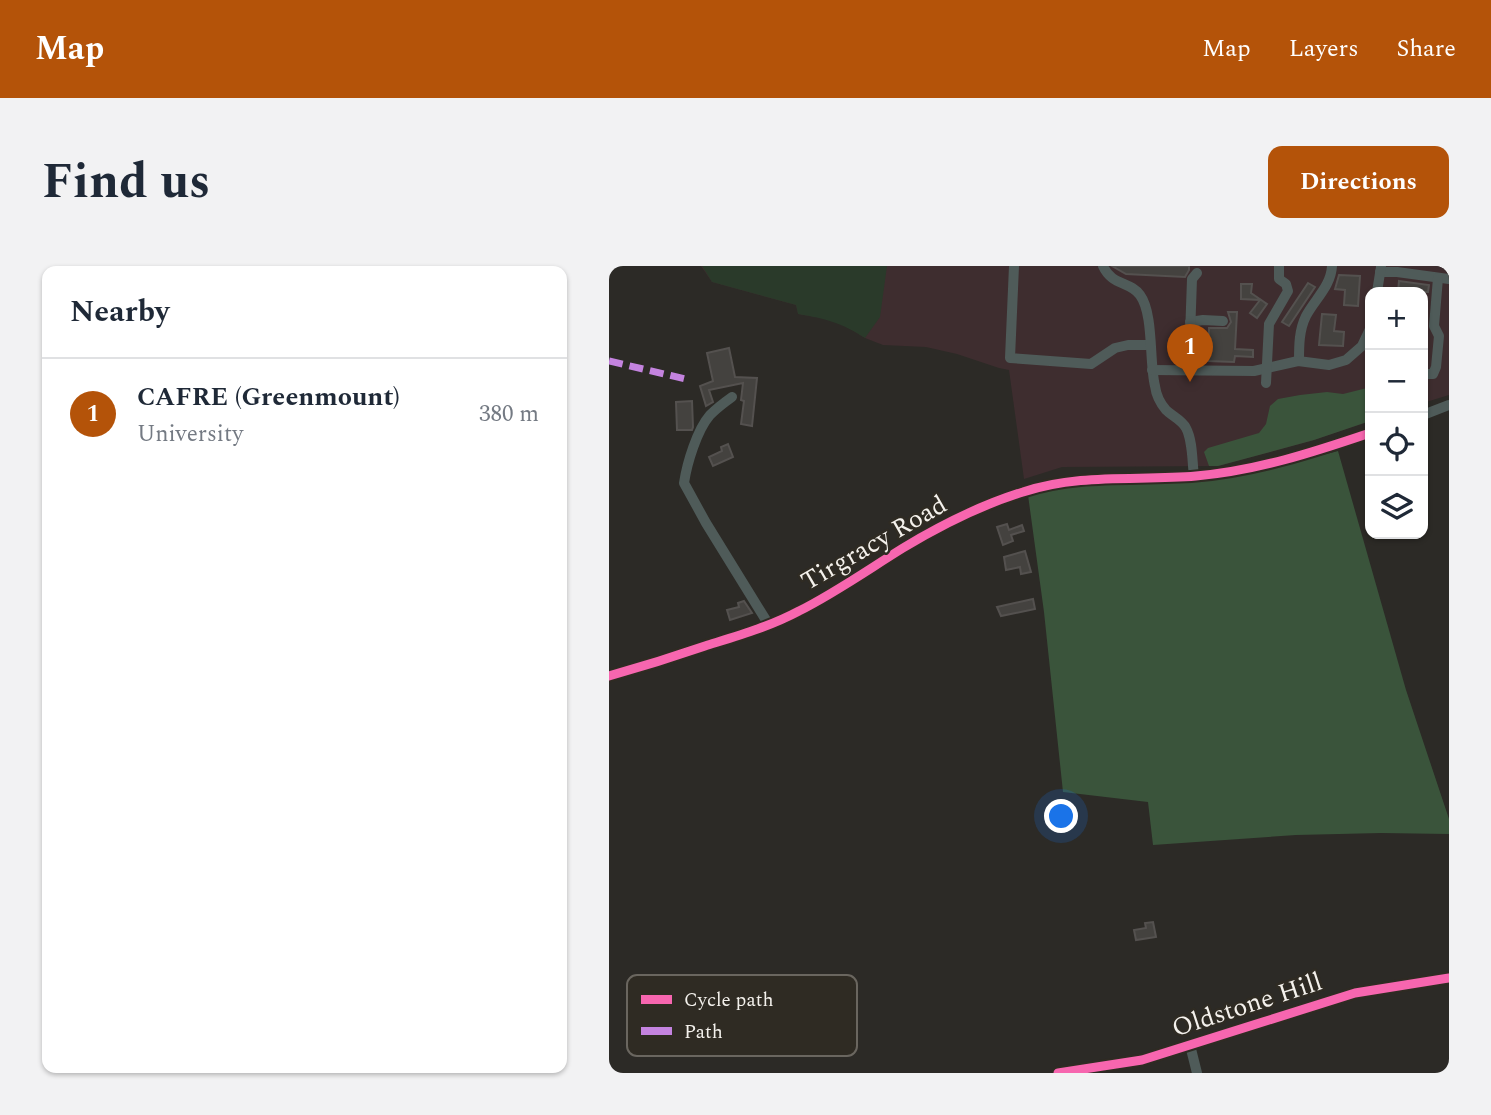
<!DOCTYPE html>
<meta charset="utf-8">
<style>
:root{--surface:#fff;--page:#f2f2f3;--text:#1f2937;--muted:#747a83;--line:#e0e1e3;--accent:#b45309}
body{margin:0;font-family:Spectral,serif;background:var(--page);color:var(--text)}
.controls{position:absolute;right:21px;top:21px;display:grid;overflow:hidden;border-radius:14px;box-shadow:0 2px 5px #0004}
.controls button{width:63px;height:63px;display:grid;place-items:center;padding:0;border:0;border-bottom:2px solid var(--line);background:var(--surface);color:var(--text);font:35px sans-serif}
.you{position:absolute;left:453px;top:551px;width:24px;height:24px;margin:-18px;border:5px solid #fff;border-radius:50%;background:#1a73e8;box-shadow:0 0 0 10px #1a73e833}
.badge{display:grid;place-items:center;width:46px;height:46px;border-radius:50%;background:var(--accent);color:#fff;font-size:23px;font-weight:700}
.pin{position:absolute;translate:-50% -58px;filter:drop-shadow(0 2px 4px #0008)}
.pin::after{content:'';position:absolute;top:37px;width:24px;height:21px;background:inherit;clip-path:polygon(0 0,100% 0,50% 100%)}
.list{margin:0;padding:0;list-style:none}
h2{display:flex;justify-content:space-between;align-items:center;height:91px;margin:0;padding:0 28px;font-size:30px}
h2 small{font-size:23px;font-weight:400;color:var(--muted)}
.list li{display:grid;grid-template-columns:46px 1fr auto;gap:21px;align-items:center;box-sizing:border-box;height:112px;padding:0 28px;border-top:2px solid var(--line)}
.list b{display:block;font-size:26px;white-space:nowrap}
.list p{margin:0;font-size:23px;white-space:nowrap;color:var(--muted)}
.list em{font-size:23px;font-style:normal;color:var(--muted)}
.icon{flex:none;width:38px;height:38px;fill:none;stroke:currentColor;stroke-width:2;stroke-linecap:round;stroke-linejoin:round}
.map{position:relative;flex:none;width:840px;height:807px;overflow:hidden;border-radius:14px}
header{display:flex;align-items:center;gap:42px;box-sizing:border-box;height:98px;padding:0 35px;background:var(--accent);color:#fff}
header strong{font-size:33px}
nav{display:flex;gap:38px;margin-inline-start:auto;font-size:24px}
.intro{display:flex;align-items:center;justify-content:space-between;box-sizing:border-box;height:168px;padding:0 42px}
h1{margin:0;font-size:49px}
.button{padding:18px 32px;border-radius:14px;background:var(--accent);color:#fff;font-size:24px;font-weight:700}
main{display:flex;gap:42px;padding:0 42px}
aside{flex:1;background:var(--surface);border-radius:14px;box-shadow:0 2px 5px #0004}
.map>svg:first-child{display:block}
</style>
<header>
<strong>Map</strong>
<nav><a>Map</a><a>Layers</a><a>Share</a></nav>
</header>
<div class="intro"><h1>Find us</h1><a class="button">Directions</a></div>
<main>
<aside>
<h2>Nearby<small></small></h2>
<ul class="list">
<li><span class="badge">1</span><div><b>CAFRE (Greenmount)</b><p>University</p></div><em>380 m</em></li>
</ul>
</aside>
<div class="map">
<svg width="840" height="807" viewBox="0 0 840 807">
<rect width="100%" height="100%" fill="#2c2a26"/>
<!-- education -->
<path fill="#3e2d2f" d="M92 0H840V129L814 137V26H761V155L705 174 609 200 453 201 415 213 400 104 390 102 348 88 317 81 274 79 256 72 237 60 219 53 189 48 187 39 103 16Z"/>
<!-- green -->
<path fill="#2a3a2a" d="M93 0H278L271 51 256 72C231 56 217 53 189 48L187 39 103 16Z"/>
<!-- forest -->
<g fill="#3a543b">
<path d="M758 122H761V155L705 174 609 200H600L595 186 599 182 650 167 657 158 661 140 669 133 691 129 718 126 734 128Z"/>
<path d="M729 185 797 424 840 553V568L772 567 687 569 544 579 539 536 454 526 435 346 419 229 450 220 485 216 523 217 592 215 640 208Z"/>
</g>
<!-- building -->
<g fill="#44423f" stroke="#54514f" stroke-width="2">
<path d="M503 0H580V4L576 11 517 8Z"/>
<path d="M730 9 751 10 749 40 735 39 736 24 726 23Z"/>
<path d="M790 15 820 19 819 26H789Z"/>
<path d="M699 17 706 21 680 60 673 56Z"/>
<path d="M632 18H643L642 27 658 38 648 52 641 47 651 34 632 33Z"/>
<path d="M619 46H628L626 83 644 84V91L626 90 625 96 599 95 600 62H618L622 56Z"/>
<path d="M713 48 727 49 725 65 735 66 734 80 710 79Z"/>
<path d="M120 82 126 111 148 112 143 160 132 158 135 135 132 134 134 117 100 124 104 136 97 140 91 120 104 115 98 87Z"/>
<path d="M83 135 84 161 83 164H68L67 136Z"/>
<path d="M119 178 124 191 104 200 100 191 113 185 112 181Z"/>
<path d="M398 258 400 264 413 259 415 265 402 269 404 275 394 279 388 261Z"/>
<path d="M416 285 422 306 412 308 411 301 397 304 395 291Z"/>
<path d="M424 333 426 343 392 350 388 341Z"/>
<path d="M135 335 143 347 121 354 118 344 130 341 129 337Z"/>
<path d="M544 656 547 671 527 674 525 664 537 662 536 657Z"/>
</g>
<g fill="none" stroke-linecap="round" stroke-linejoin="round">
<!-- minor -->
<g stroke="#4f5b59" stroke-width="10">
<path d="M405 0 401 92 482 98 506 82 519 79H541"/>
<path d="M494 0C503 20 521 15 531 29 545 48 540 96 546 120 547 128 551 137 557 144 563 150 573 154 577 162 584 175 583 196 585 210"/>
<path d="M771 6H788L840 13"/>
<path d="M768 26 772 1"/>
<path d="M581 56 594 54 614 55"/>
<path d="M690 95C690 80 690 64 697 50 706 33 722 20 723 0"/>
<path d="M543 104 645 105 689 95 720 99 737 94 753 80 761 63"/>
<path d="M587 104 581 70 583 13 588 7"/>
<path d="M815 108H824L827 101 830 70 825 60 829 12"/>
<path d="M657 117 660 58 679 25 677 18 670 13V0"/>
<path d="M123 131C116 136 108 142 101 149 88 164 78 197 75 217L97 257 160 359"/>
<path d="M814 149 840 139"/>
<path d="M0 410C32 401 64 391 96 380 128 370 160 361 190 345 226 327 260 303 294 282 332 259 372 239 414 226 470 207 529 215 587 210 647 205 705 186 761 167"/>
<path d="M581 779 588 807"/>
<path d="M449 807 533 794 746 727 840 712"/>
</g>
<!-- quiet -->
<path stroke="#c483df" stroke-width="7" stroke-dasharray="14 7" stroke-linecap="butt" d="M0 95 81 114"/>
<defs>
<g id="cycleway">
<path d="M0 410C32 401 64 391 96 380 128 370 160 361 190 345 226 327 260 303 294 282 332 259 372 239 414 226 470 207 529 215 587 210 647 205 705 186 761 167"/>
<path d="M449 807 533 794 746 727 840 712"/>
</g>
</defs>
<!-- cycleway casing -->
<use href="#cycleway" stroke="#2f2b23" stroke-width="13"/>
<!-- cycleway -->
<use href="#cycleway" stroke="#f766af" stroke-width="9"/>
</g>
<g text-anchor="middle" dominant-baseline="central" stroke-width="5" stroke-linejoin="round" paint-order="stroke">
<!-- street labels -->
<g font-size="26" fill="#f4f1ec" stroke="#2f2b23">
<text transform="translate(265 277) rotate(-30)">Tirgracy Road</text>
<text transform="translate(638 739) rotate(-18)">Oldstone Hill</text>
</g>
</g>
<!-- legend -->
<rect x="18" y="709" width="230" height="81" rx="10" fill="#2f2b23" stroke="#6a665f" stroke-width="2"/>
<rect x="32" y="729" width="31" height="9" fill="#f766af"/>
<rect x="32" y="761" width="31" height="8" fill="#c483df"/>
<g font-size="19" fill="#f4f1ec">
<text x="75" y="740">Cycle path</text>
<text x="75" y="772">Path</text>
</g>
</svg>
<div class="controls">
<button>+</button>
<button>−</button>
<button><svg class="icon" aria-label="locate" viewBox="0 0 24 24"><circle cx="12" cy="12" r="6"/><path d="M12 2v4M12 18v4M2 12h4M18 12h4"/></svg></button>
<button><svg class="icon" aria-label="layers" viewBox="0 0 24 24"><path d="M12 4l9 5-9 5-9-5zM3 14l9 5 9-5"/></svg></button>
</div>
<div class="you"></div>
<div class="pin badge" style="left:581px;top:116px">1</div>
</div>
</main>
